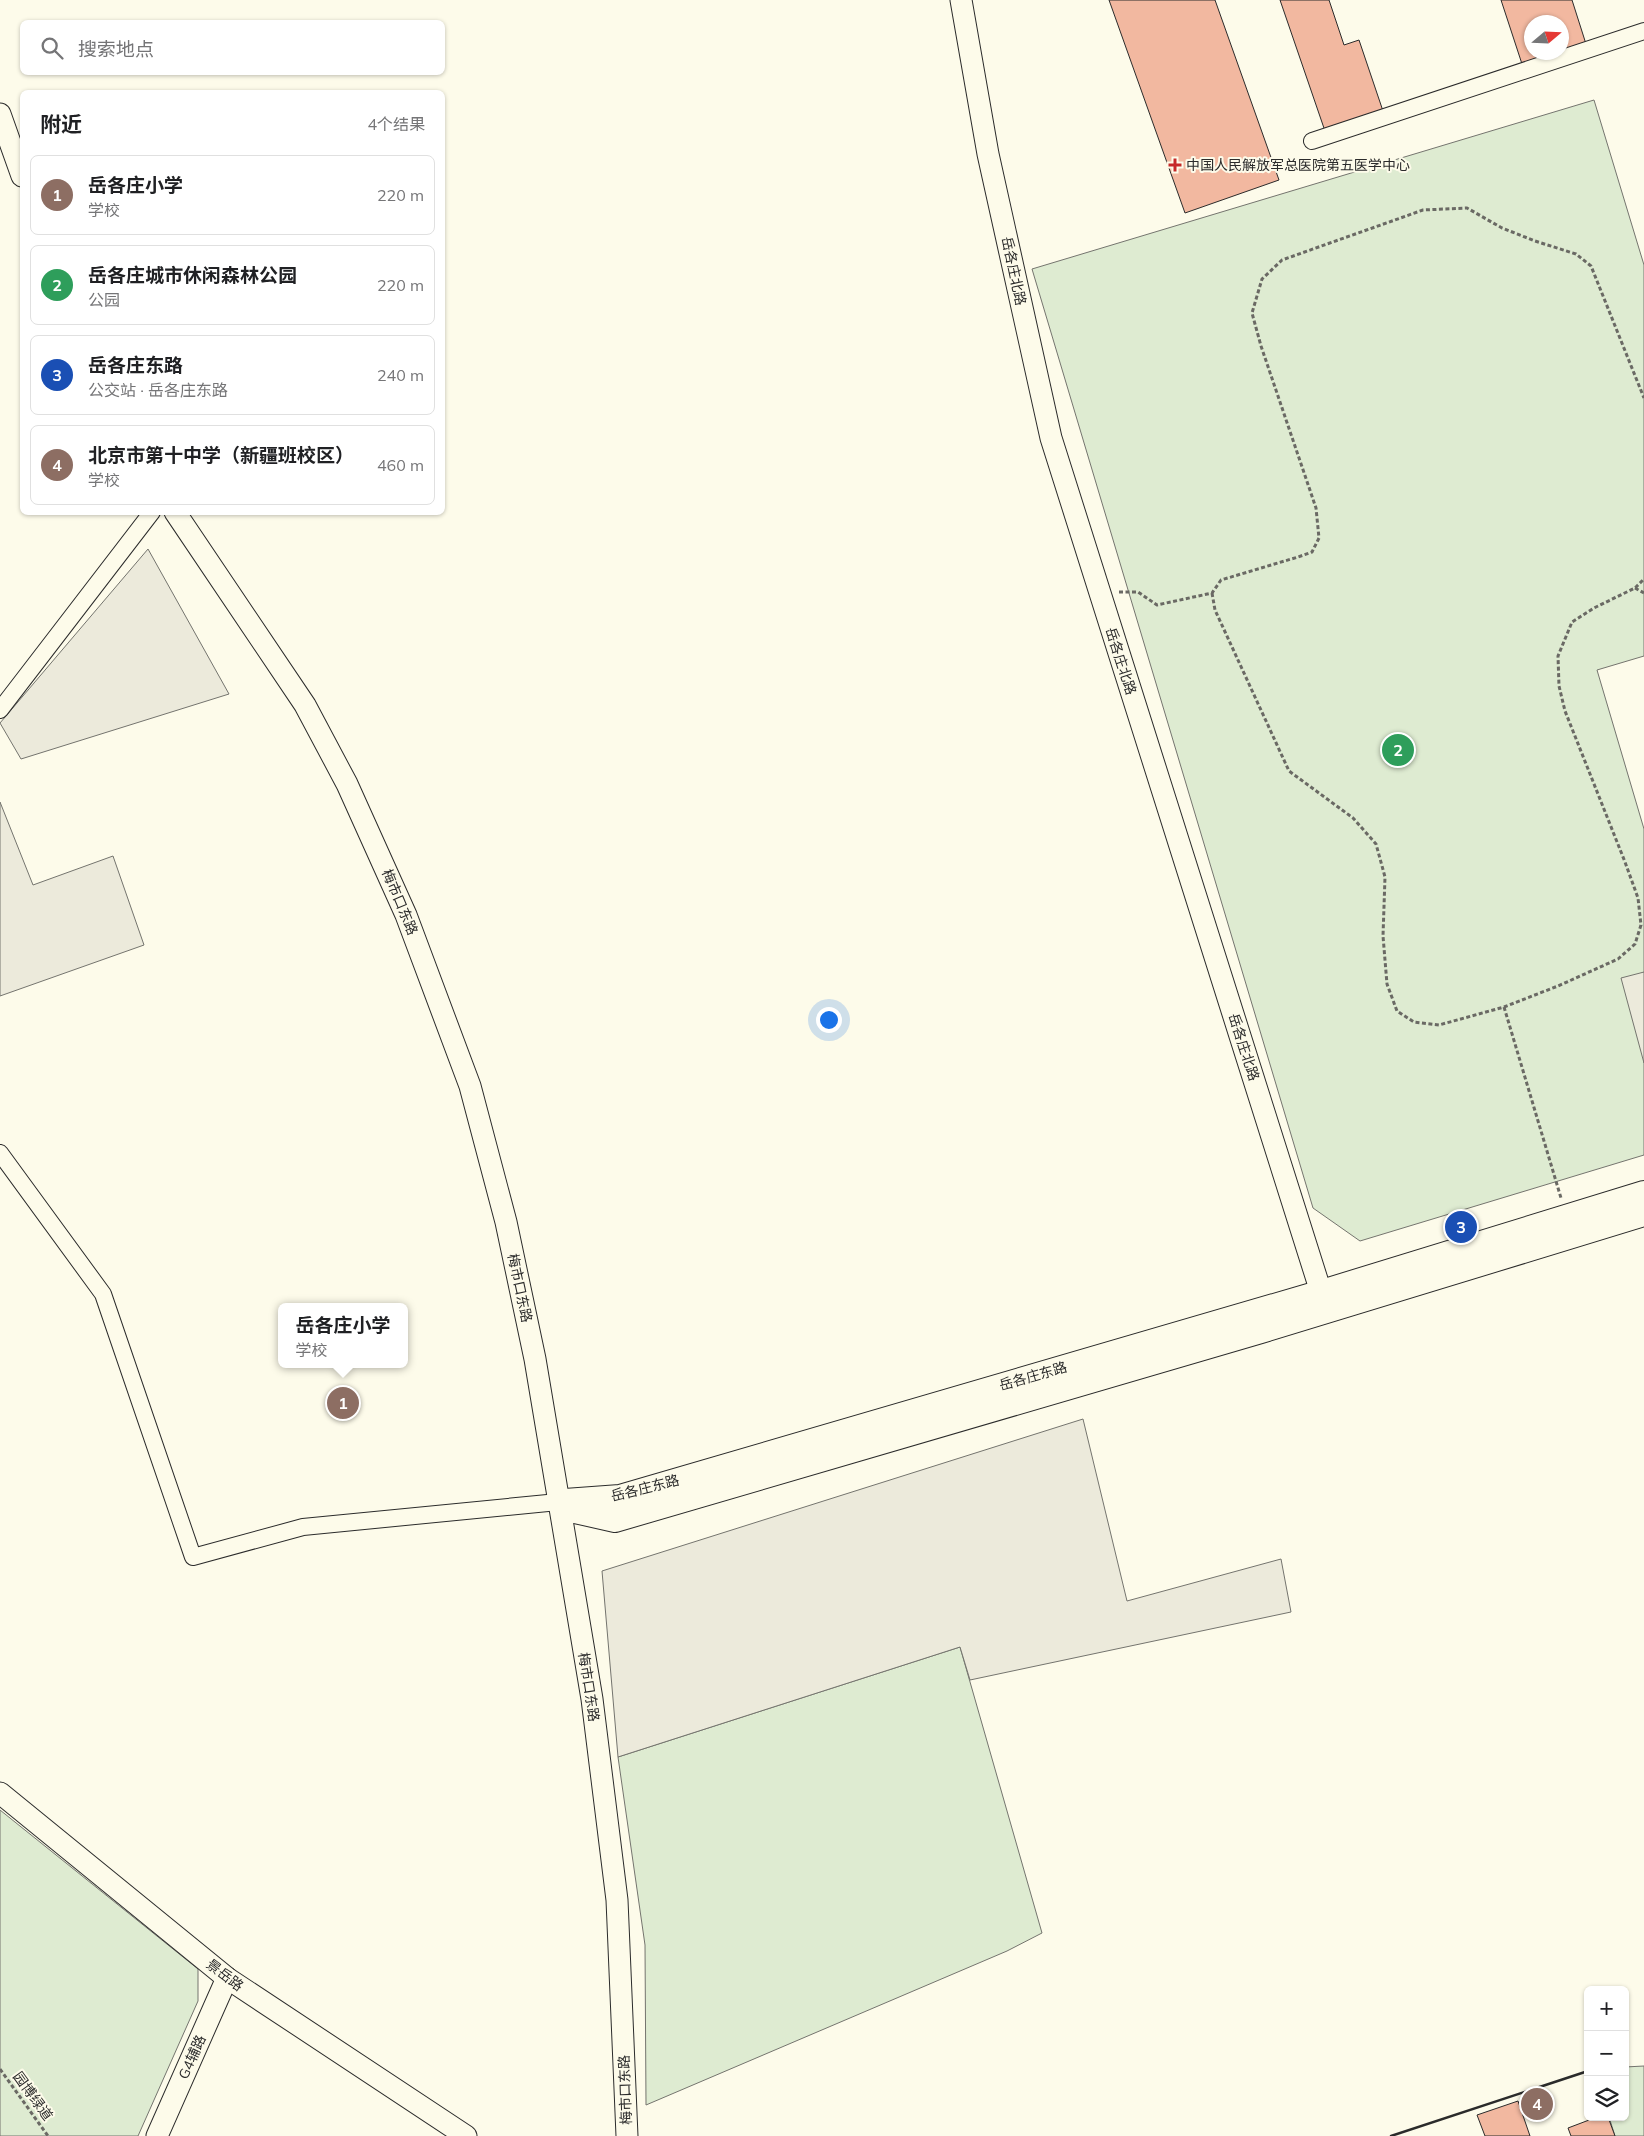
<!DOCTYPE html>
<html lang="zh">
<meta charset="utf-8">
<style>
:root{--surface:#fff;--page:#f2f2f2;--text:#202124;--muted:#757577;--line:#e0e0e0;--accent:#1a73e8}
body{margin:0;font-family:Mulish,"Noto Sans SC",sans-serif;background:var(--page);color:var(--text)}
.controls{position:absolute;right:15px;bottom:15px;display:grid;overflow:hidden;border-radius:8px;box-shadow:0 1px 4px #0004}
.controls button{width:45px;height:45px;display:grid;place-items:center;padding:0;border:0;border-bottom:1px solid var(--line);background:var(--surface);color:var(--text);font:25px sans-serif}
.compass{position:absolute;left:1524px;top:15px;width:45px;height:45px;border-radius:50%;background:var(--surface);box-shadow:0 1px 4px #0004;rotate:71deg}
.you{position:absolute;left:828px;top:1019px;width:18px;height:18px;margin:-12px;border:4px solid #fff;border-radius:50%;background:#1a73e8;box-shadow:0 0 0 8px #1a73e833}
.badge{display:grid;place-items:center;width:32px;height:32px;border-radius:50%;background:var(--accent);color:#fff;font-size:16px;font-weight:700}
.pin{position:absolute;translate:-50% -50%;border:2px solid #fff;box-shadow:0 1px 5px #0006}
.popup{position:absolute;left:278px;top:1303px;width:130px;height:65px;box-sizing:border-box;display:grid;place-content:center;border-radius:8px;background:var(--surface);filter:drop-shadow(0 1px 4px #0005);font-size:16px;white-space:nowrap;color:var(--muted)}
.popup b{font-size:19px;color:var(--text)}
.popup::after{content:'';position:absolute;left:50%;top:100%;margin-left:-10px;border:10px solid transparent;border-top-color:var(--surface)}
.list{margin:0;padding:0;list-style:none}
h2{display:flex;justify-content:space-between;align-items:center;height:65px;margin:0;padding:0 20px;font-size:21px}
h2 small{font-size:16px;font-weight:400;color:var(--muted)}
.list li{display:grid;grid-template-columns:32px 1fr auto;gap:15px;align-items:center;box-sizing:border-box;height:80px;margin:0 10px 10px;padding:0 10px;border:1px solid var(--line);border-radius:8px}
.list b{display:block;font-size:19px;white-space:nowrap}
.list p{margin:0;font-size:16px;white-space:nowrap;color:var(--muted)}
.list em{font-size:16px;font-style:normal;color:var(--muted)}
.icon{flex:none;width:28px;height:28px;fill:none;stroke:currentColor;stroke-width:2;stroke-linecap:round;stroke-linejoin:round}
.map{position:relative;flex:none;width:1644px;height:2136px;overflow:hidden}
.search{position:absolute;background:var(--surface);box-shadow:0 1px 4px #0004;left:20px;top:20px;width:425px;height:55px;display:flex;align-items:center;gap:12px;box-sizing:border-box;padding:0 18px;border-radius:8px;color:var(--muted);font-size:19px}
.panel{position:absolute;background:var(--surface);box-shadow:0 1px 4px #0004;left:20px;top:90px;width:425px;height:425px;border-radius:8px}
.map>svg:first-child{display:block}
</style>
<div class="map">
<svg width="1644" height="2136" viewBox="0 0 1644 2136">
<rect width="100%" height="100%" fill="#fdfbea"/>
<!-- green -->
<g fill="#deebd1" stroke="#74746e">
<path d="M1594 100 1644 265V656L1597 670 1644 829V1155L1360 1241 1313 1208 1032 269Z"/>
<path d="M960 1647 1042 1933 1007 1951 646 2105 645 1945 618 1757Z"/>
<path d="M0 1810 198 1969V2001L138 2136H0Z"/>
<path d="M1644 2066V2136H1615L1609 2117H1625V2067Z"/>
</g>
<!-- parking -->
<g fill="#eceadb" stroke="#74746e">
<path d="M148 549 229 694 21 759 0 723Z"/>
<path d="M0 802 33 885 113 856 144 945 0 996Z"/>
<path d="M1644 972V1063L1621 978Z"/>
<path d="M1083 1419 1127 1601 1281 1559 1291 1612 970 1680 960 1647 618 1757 602 1571Z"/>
</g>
<!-- building -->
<g fill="#f2b8a0" stroke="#2b2b2b">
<path d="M1109 0H1215L1279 180 1185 213Z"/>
<path d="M1280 0H1329L1344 45 1359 40 1384 114 1326 134Z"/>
<path d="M1501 0H1572L1586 44 1562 52V22H1532V52H1559L1522 64Z"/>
<path d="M1518 2101 1530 2136H1485L1477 2115Z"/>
<path d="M1597 2117H1608L1615 2136H1571L1568 2128Z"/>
</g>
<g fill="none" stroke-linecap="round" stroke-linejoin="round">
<defs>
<g id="minor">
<path d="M1312 141 1644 31"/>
<path d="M0 710 152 512"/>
<path d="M0 1153 103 1294 193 1557 303 1527 558 1502"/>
</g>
<g id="tertiary">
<path d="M961 0 988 154 1051 438 1326 1308"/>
<path d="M0 114 22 176"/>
<path d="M175 512 305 705 347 784 406 915 470 1086 506 1222 535 1359 592 1699 617 1900 627 2136"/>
<path d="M0 1793 227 1978 466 2136"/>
<path d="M157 2136 227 1978"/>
</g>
<g id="secondary">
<path d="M565 1501 620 1497 1322 1292 1644 1193"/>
<path d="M558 1502 575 1511 615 1520 1261 1331 1644 1214"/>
</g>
</defs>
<!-- minor casing -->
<use href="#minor" stroke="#2b2b2b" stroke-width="18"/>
<!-- tertiary casing -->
<use href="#tertiary" stroke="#2b2b2b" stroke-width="23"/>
<!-- secondary casing -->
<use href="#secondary" stroke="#2b2b2b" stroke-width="26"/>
<!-- path -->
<g stroke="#6a6964" stroke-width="3" stroke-dasharray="4 2.5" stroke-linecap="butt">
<path d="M1635 588 1644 593"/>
<path d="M1119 592H1138L1157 605 1212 593 1221 580 1298 557 1312 552 1319 538 1316 508 1261 346 1252 313 1262 279 1282 260 1423 210 1467 208 1502 228 1535 241 1576 254 1591 266 1644 398"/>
<path d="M1212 593 1215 610 1289 771 1353 818 1376 844 1385 877 1383 936 1387 984 1397 1011 1414 1022 1439 1025 1504 1007 1558 986 1618 959 1635 944 1641 925 1638 898 1625 862 1565 711 1559 686 1558 656 1572 622 1594 608 1635 588 1644 579"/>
<path d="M1504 1007 1561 1198"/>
<path d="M0 2069 48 2136"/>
</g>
<!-- minor -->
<use href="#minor" stroke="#fdfbea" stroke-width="16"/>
<!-- tertiary -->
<use href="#tertiary" stroke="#fdfbea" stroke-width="21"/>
<!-- secondary -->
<use href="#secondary" stroke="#fdfbea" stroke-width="24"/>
<!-- wall -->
<path stroke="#2b2b2b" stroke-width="2.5" d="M1391 2136 1588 2071"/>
</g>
<!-- markers -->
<path fill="#c62828" stroke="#fdfbea" stroke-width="2" d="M1172.5 157.5h5v5h5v5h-5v5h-5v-5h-5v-5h5z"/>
<g text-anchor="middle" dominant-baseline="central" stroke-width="4" stroke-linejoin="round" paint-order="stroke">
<!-- poi labels -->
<g font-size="14" fill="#2b2b2b" stroke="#fdfbea" text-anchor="start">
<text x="1186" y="165">中国人民解放军总医院第五医学中心</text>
</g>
<!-- street labels -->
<g font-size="14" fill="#2b2b2b" stroke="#fdfbea">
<text transform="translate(1014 271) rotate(78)">岳各庄北路</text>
<text transform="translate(1121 661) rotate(72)">岳各庄北路</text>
<text transform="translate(400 902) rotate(67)">梅市口东路</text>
<text transform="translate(1244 1047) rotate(72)">岳各庄北路</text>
<text transform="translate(520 1288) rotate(78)">梅市口东路</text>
<text transform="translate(1033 1376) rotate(-16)">岳各庄东路</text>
<text transform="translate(645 1488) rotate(-14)">岳各庄东路</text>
<text transform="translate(589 1687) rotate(81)">梅市口东路</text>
<text transform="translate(225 1975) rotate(37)">景岳路</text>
<text transform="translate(192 2057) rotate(-66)">G4辅路</text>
<text transform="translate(625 2090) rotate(-92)">梅市口东路</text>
<text transform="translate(33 2096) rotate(54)">园博绿道</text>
</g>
</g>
</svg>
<div class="controls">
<button>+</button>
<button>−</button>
<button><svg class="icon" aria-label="layers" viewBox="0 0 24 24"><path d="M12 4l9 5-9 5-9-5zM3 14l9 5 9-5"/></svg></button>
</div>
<svg class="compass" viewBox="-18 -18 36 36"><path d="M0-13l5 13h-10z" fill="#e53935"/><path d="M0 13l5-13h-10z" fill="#757577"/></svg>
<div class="you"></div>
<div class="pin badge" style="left:343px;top:1403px;background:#8d6e63">1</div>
<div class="popup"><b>岳各庄小学</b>学校</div>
<div class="pin badge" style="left:1398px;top:750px;background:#2e9e5b">2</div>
<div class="pin badge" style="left:1461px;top:1227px;background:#1a4fb4">3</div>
<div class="pin badge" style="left:1537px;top:2104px;background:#8d6e63">4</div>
<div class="search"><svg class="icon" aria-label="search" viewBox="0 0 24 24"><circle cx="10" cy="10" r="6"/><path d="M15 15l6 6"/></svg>搜索地点</div>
<section class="panel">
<h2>附近<small>4个结果</small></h2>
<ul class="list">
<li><span class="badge" style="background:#8d6e63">1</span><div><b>岳各庄小学</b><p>学校</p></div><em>220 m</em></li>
<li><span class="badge" style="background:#2e9e5b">2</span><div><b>岳各庄城市休闲森林公园</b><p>公园</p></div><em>220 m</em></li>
<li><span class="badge" style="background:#1a4fb4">3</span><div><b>岳各庄东路</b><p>公交站 · 岳各庄东路</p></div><em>240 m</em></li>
<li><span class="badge" style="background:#8d6e63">4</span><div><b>北京市第十中学（新疆班校区）</b><p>学校</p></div><em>460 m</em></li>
</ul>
</section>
</div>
